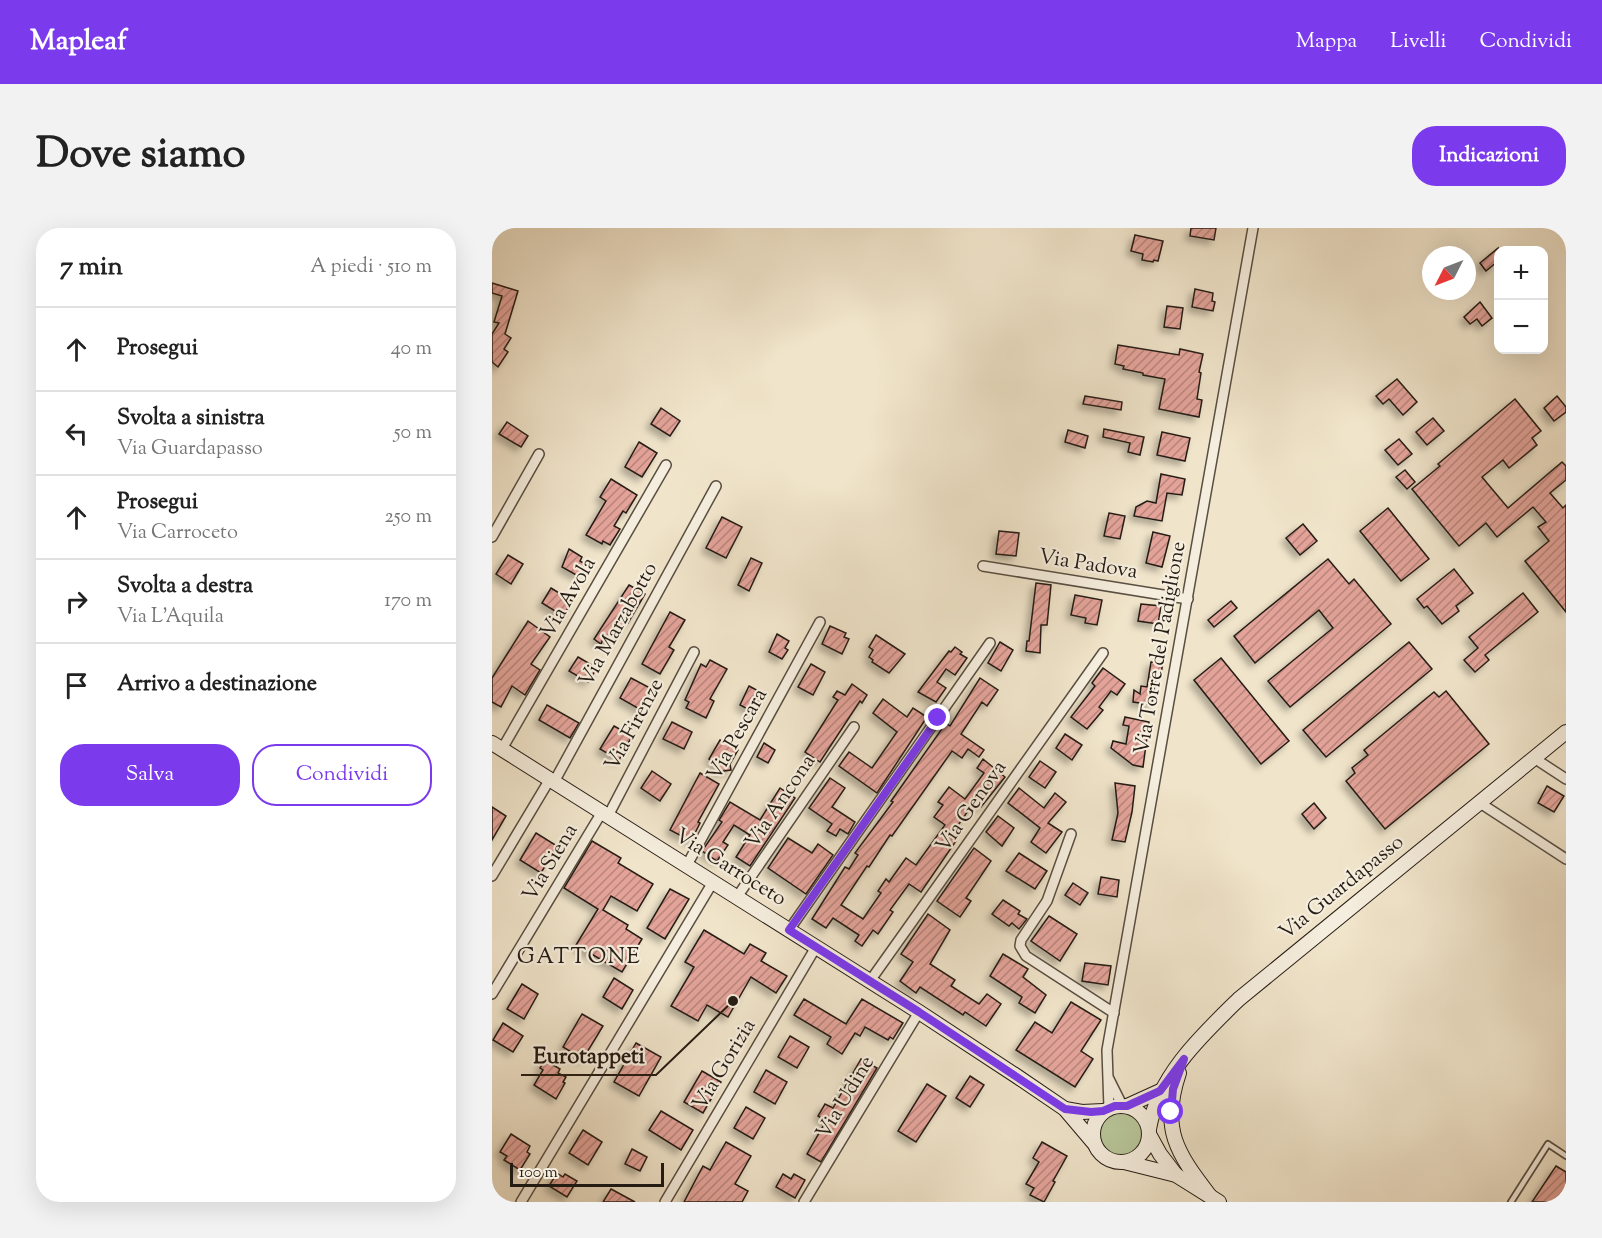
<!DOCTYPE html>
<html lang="it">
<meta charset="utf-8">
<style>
:root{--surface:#fff;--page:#f2f2f2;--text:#222;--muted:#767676;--line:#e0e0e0;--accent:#7c3aed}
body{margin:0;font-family:"Sorts Mill Goudy",serif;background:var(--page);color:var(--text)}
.controls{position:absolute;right:18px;top:18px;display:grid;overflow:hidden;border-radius:12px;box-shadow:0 6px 24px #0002}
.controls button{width:54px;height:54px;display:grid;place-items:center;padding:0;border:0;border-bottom:2px solid var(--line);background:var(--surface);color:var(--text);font:30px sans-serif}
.compass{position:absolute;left:930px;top:18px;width:54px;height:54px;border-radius:50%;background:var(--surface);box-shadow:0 6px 24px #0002;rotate:228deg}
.scale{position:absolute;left:18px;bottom:15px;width:154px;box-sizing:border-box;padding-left:6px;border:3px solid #251c14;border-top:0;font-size:16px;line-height:21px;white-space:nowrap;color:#251c14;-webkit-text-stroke:4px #f5eddd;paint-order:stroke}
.stop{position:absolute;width:18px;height:18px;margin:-14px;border:4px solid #7c3aed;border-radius:50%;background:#fff}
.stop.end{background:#7c3aed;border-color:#fff;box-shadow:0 2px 6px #0008}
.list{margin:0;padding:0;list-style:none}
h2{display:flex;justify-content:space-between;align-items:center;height:78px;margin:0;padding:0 24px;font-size:26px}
h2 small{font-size:20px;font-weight:400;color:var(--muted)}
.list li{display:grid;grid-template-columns:39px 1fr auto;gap:18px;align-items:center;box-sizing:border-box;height:84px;padding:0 24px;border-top:2px solid var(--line)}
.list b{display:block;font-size:22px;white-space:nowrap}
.list p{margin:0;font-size:20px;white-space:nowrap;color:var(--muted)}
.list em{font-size:20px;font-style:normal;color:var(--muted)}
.actions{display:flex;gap:12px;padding:18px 24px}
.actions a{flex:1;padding:14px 0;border:2px solid var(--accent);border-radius:24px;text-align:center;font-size:21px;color:var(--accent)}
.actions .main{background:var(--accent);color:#fff}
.icon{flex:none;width:33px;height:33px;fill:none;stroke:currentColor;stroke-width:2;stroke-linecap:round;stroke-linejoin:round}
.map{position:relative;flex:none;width:1074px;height:974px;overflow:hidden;border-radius:24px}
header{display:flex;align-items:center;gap:36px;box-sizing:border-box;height:84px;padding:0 30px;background:var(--accent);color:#fff}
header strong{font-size:28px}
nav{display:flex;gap:33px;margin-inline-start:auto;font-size:21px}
.intro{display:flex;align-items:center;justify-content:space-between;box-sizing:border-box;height:144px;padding:0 36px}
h1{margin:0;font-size:42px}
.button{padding:15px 27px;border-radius:24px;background:var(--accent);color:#fff;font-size:21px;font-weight:700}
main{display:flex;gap:36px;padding:0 36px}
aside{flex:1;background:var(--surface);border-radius:24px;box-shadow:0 6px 24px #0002}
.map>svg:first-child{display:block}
</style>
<header>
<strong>Mapleaf</strong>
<nav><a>Mappa</a><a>Livelli</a><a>Condividi</a></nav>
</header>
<div class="intro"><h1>Dove siamo</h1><a class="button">Indicazioni</a></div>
<main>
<aside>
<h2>7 min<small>A piedi · 510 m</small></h2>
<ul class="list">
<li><svg class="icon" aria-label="ahead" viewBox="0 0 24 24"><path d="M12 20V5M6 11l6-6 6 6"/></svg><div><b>Prosegui</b></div><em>40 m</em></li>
<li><svg class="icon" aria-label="left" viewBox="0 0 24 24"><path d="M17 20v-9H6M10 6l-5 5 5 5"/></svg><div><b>Svolta a sinistra</b><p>Via Guardapasso</p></div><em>50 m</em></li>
<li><svg class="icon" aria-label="ahead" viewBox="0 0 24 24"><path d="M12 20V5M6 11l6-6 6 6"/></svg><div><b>Prosegui</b><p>Via Carroceto</p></div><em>250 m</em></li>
<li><svg class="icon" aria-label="right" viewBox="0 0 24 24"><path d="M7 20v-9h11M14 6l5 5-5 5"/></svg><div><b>Svolta a destra</b><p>Via L'Aquila</p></div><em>170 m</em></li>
<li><svg class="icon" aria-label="arrive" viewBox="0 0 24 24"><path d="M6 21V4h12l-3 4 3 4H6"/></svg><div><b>Arrivo a destinazione</b></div></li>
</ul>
<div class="actions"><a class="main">Salva</a><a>Condividi</a></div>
</aside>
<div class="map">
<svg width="1074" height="974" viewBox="0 0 1074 974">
<defs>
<pattern id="building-hatch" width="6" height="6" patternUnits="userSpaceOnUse" patternTransform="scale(1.5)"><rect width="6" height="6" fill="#e3a399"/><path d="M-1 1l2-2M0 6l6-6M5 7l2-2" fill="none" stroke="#b8847c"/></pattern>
<filter id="shadow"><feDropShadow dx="-4.5" dy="4.5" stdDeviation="3" flood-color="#0004"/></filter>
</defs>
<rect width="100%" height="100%" fill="#f0e4ca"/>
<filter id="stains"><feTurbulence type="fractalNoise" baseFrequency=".00333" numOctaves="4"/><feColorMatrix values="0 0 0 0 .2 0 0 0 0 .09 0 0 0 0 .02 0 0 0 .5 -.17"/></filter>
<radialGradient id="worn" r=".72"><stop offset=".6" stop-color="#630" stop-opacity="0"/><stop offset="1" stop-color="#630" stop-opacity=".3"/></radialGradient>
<!-- grass -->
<circle fill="#b7c598" stroke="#6e7056" stroke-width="1.5" cx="629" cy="906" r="23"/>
<!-- building -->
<g fill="url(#building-hatch)" stroke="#251c14" stroke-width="1.5" filter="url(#shadow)">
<path d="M699 0H724L722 12 698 8Z"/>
<path d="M643 7 671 13 666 33 662 32 661 34 650 32 651 26 639 23Z"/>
<path d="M1006 20V33L994 43 988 35Z"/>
<path d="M0 55 26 63 13 106 19 110 12 121 16 124 6 139 0 134V106L7 95 2 94 10 68 0 65Z"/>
<path d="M703 61 721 65 720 73 723 74 721 83 700 79Z"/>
<path d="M988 74 1000 90 990 98 985 91 978 96 972 89Z"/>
<path d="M675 78 691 80 688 101 672 99Z"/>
<path d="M626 117 687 127 688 121 711 126 707 144 709 145 705 171 710 172 707 189 667 181 673 151 651 147V145L631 141 632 138 623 136Z"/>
<path d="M905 151 925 174 911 187 897 171 891 176 884 168Z"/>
<path d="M593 168 630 174 629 182 591 176Z"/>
<path d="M1065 168 1074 179V184L1062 193 1052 180Z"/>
<path d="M1023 171 1049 203 1040 210 1045 217 1017 240 1011 232 990 249 1016 280 1070 234 1074 238V252L1058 265 1071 280 1074 277V384L1033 333 1057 313 1046 299 1054 294 1041 279 1005 309 994 295 967 318 920 261 948 238 946 236Z"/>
<path d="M169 180 188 193 178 208 159 196Z"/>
<path d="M941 190 952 203 935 217 924 204Z"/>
<path d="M15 194 36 208 29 219 7 206Z"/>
<path d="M612 201 652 209 648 227 636 224 638 215 611 209Z"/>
<path d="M576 202 596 208 593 220 573 214Z"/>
<path d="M670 204 698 210 693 233 665 227Z"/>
<path d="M907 211 920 226 906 237 893 222Z"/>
<path d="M147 214 165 225 150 249 133 239Z"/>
<path d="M913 242 923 254 915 261 904 249Z"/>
<path d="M669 246 693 251 690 267 675 265 670 293 642 288 644 279 655 273 664 275Z"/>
<path d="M119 251 145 267 134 285 131 283 122 298 128 301 118 317 111 313 110 316 94 307 114 273 108 269Z"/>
<path d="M896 280 937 331 909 353 868 303Z"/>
<path d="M617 285 633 288 628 311 612 308Z"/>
<path d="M230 289 250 299 234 330 214 320Z"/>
<path d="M811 296 825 313 808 327 794 310Z"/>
<path d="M507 303 527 305 524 328 504 326Z"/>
<path d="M661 304 678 308 670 339 654 335Z"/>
<path d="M77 321 90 329 88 333 93 336 86 348 70 339Z"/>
<path d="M16 327 31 336 19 356 4 346Z"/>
<path d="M259 330 270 335 257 363 246 357Z"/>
<path d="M836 331 857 356 862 351 899 396 798 479 776 453 841 400 827 382 763 435 742 408Z"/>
<path d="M962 341 981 365 964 378 967 383 950 396 935 378 932 380 925 371Z"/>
<path d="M544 355 559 357 555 397H549L548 425 534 423 535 413H537Z"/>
<path d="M137 357 153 366 136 395 134 394 120 417 111 411 109 416 102 411Z"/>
<path d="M59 360 80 373 71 388 50 375Z"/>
<path d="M1031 365 1046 384 993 427 997 432 983 444 972 432 986 420 977 409Z"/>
<path d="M583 367 610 372 605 397 593 395 594 390 579 387Z"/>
<path d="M739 373 745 380 722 399 716 392Z"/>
<path d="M649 376 669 378 666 396 646 393Z"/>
<path d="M178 384 193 392 177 419 182 422 168 446 150 436Z"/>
<path d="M36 393 58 409 39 436 48 442 33 467 20 458 9 479 0 474V450Z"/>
<path d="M338 398 354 405 352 409 357 411 350 426 330 416Z"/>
<path d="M285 406 297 413 293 420 296 422 290 431 277 424Z"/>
<path d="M384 407 413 426 397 445 380 434 381 432 377 429 381 422 377 419Z"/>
<path d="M508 414 521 422 509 443 496 435Z"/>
<path d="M917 414 940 441 834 529 811 502Z"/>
<path d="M463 419 470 424 468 426 475 430 463 447 454 441 445 454 454 460 444 474 426 464 457 423 459 424Z"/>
<path d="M86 429 105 440 96 454 77 443Z"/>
<path d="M729 430 797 513 769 536 702 452Z"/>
<path d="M218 432 235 441 218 471 222 473 214 490 194 480 197 474 193 472 209 436 214 439Z"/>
<path d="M659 434 671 435 668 450 664 449 660 476 663 477 641 474 642 462 648 466 649 458 655 459Z"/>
<path d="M319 436 333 444 321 467 306 459Z"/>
<path d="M611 440 633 456 625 467 619 463 607 479 611 482 595 501 579 489 603 458 600 455Z"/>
<path d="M139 450 160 461 149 482 128 470Z"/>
<path d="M488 450 506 462 495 478 490 474 469 506 492 522 487 529 476 521 470 530 460 523 400 608 398 607 377 639 375 638 349 677 371 691 389 665 386 663 394 651 397 654 414 630 424 637 453 597 442 589 451 577 446 574 457 559 473 571 492 545 485 540 491 531 513 549 489 579 484 575 482 578 480 577 458 609 464 613 429 664 417 656 398 682 401 684 386 706 381 702 370 718 363 713 367 707 341 690 334 700 320 691 353 639 357 641 366 627 363 625 401 574 399 573 409 559 454 495 458 498Z"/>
<path d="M360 456 375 467 370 475 368 473 328 534 313 524 346 472 341 469 345 463 353 467Z"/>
<path d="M257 458 272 466 263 485 248 477Z"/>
<path d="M954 463 997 516 893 601 854 553 863 545 860 540 876 527 872 522 942 464 947 469Z"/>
<path d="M391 471 415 489 421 480 435 489 385 565 347 538 357 524 380 540 405 504 381 485Z"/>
<path d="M55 477 87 495 78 510 47 492Z"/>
<path d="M633 489 657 494 651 539 641 537 619 520 621 513 634 516 637 498 631 497Z"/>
<path d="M180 494 200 504 192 521 171 511Z"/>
<path d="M122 498 140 508 127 532 108 521Z"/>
<path d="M573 506 590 517 580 532 564 520Z"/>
<path d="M228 512 246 522 238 536 239 542 225 544 223 535 217 531Z"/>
<path d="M272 515 283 522 276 535 265 529Z"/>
<path d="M548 533 564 544 553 560 537 549Z"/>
<path d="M160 543 179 556 168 573 149 560Z"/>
<path d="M208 545 227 556 206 594 208 595 199 613 178 602Z"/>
<path d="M338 550 353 560 340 579 363 594 356 606 348 601 344 608 335 603 340 596 317 580Z"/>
<path d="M623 555 643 558 640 584 633 614 620 612 626 585Z"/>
<path d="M1055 558 1072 568 1062 584 1046 575Z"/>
<path d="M288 560 303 570 258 638 244 629 258 607 242 597 231 614 236 617 225 633 210 623 230 594 227 592 238 574 268 592Z"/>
<path d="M527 560 552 580 563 565 574 574 556 595 570 604 554 625 539 614 548 600 516 575Z"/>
<path d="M822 575 834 590 822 601 810 586Z"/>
<path d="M0 579 14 588 0 612Z"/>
<path d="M506 588 522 600 510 618 494 604Z"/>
<path d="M44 605 65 618 49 645 28 632Z"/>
<path d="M296 610 320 625 326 616 341 627 314 666 276 640Z"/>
<path d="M100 613 129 630 126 635 161 656 145 683 119 668 111 682 136 697 134 701 150 711 130 744 84 717 106 681 72 660Z"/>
<path d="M482 620 499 633 474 670 479 673 468 689 445 673Z"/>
<path d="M527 625 555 643 543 661 514 643Z"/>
<path d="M609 649 627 652 625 669 606 666Z"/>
<path d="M581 655 596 665 588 677 573 667Z"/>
<path d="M178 661 197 671 173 711 155 700Z"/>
<path d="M511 672 528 683 526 686 535 691 527 701 520 695 517 698 500 686Z"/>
<path d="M436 686 458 702 438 736 463 752 459 758 487 776 495 766 509 776 494 798 473 784 471 787 428 759 424 765 408 753 421 734 409 726Z"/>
<path d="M557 688 585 706 568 733 539 713Z"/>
<path d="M212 702 252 726 258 716 274 725 269 733 295 748 284 765 259 749 236 789 215 777 206 793 179 778 202 739 193 734Z"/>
<path d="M511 726 536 741 531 749 554 767 543 785 527 775 530 769 498 748Z"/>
<path d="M593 735 619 738 616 757 590 753Z"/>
<path d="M122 750 141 762 130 781 111 769Z"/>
<path d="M30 756 46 766 32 791 15 781Z"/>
<path d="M312 771 354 796 370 771 411 795 401 811 398 809 396 812 373 799 368 808 363 805 350 826 335 816 339 809 302 787Z"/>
<path d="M579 774 609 792 589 823 601 831 583 859 524 822 543 794 560 805Z"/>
<path d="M90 786 111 798 91 831 71 819Z"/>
<path d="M11 795 31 808 21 824 1 812Z"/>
<path d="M298 808 317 819 305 840 286 829Z"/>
<path d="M144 815 169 829 147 868 122 854Z"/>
<path d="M369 831 385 840 329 934 315 926 334 893 326 888 333 876 341 880Z"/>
<path d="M53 832 68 841 66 845 74 849 71 854 73 855 64 871 42 857 51 842 48 840Z"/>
<path d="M274 842 295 854 283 876 262 864Z"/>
<path d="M210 843 229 854 211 885 192 874Z"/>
<path d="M478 848 492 857 478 879 464 870Z"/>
<path d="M435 856 454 868 424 914 406 903Z"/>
<path d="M254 879 273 890 261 911 242 900Z"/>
<path d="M169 883 201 902 189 922 157 902Z"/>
<path d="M91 902 110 914 96 937 77 925Z"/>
<path d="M19 906 38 918 35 924 38 926 28 942 12 932 15 928 8 924Z"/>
<path d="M234 914 259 928 243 956 256 963 250 974H192L211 938 218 942Z"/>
<path d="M550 914 575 928 561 953 563 954 552 974 538 967 542 960 534 956 547 934 541 930Z"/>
<path d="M140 921 155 929 148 943 133 936Z"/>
<path d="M1064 938 1074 944V964L1068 974H1040Z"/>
<path d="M65 945 71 949 73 946 85 953 75 969 57 958Z"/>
<path d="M291 946 299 951 302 946 313 952 303 970 284 959Z"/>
<path d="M119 961 143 974H111Z"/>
</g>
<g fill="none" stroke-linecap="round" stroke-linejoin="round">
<defs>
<path id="lane" d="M1019 974 1056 916 1074 928"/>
<g id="street">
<path d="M0 309 47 226"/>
<path d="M491 338 696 371"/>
<path d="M10 521 174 237"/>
<path d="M1042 530 1074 551"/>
<path d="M62 554 224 258"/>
<path d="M988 575 1074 631"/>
<path d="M116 588 202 424"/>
<path d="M579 606 555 673 529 712 528 718 534 728 622 785"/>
<path d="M195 637 328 394"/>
<path d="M0 648 58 551"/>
<path d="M245 669 362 499"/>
<path d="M297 702 498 415"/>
<path d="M378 753 611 425"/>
<path d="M0 766 110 584"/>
<path d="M617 851 630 877"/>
<path d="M617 880 615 822 761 0"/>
<path d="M29 974 221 654"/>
<path d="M173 974 324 719"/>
<path d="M312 974 427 784"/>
</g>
<g id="secondary">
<path d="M0 515 427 784 526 849 573 881 601 914"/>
<path d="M687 845C668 901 685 925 718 968"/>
<circle cx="629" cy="906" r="28"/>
<path d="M635 878 668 863"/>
<path d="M573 881 590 884 611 883"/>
<path d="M657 901C666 848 710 807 747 771L1074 504"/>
<path d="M657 906 668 926 684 947"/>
<path d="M632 934 684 947 727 974"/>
</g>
</defs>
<!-- lane casing -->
<use href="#lane" stroke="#584e42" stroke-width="8"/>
<!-- street casing -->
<use href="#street" stroke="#584e42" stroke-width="12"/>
<!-- secondary casing -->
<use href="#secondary" stroke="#251c14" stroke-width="16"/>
<!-- lane -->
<use href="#lane" stroke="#f5eddd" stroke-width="4.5"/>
<!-- street -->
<use href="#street" stroke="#f5eddd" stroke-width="9"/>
<!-- secondary -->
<use href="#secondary" stroke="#f5eddd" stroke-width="14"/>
</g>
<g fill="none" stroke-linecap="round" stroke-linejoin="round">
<!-- route -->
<path stroke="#7c3aed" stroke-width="8" d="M446 490 297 702 427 784 573 881 599 884 611 883 623 878H635L668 863 692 831 681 861 679 884"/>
</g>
<g text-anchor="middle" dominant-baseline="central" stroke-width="4.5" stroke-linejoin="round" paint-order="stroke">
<!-- street labels -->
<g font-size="21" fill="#251c14" stroke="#f5eddd">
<text transform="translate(596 337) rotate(9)">Via Padova</text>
<text transform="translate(77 370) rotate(-60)">Via Avola</text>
<text transform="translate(127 397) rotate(-61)">Via Marzabotto</text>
<text transform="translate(669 420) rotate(-80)">Via Torre del Padiglione</text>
<text transform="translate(143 497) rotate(-62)">Via Firenze</text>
<text transform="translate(246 507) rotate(-61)">Via Pescara</text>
<text transform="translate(289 574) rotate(-56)">Via Ancona</text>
<text transform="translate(480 579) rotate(-55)">Via Genova</text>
<text transform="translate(59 635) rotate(-59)">Via Siena</text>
<text transform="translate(238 640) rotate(32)">Via Carroceto</text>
<text transform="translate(850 660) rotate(-39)">Via Guardapasso</text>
<text transform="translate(233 837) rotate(-59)">Via Gorizia</text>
<text transform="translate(354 870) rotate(-59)">Via Udine</text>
</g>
<!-- neighbourhood labels -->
<g font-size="22" letter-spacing="1.5" fill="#251c14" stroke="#f5eddd">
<text x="87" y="730">GATTONE</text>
</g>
</g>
<!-- callouts -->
<path fill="none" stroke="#251c14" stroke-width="2" d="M241 773L164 847H29"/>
<circle fill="#251c14" stroke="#f5eddd" stroke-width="2" cx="241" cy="773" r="6"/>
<g font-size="22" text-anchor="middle" font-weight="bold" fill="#251c14" stroke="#f5eddd" stroke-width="4.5" stroke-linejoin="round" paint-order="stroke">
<text x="97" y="835">Eurotappeti</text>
</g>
<rect width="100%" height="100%" filter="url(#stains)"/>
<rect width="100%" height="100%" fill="url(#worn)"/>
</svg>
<div class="controls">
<button>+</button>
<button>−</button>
</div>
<svg class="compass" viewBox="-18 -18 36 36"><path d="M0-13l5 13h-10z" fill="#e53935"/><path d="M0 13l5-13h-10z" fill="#767676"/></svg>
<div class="scale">100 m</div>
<div class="stop" style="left:679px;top:884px"></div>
<div class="stop end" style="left:446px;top:490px"></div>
</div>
</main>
